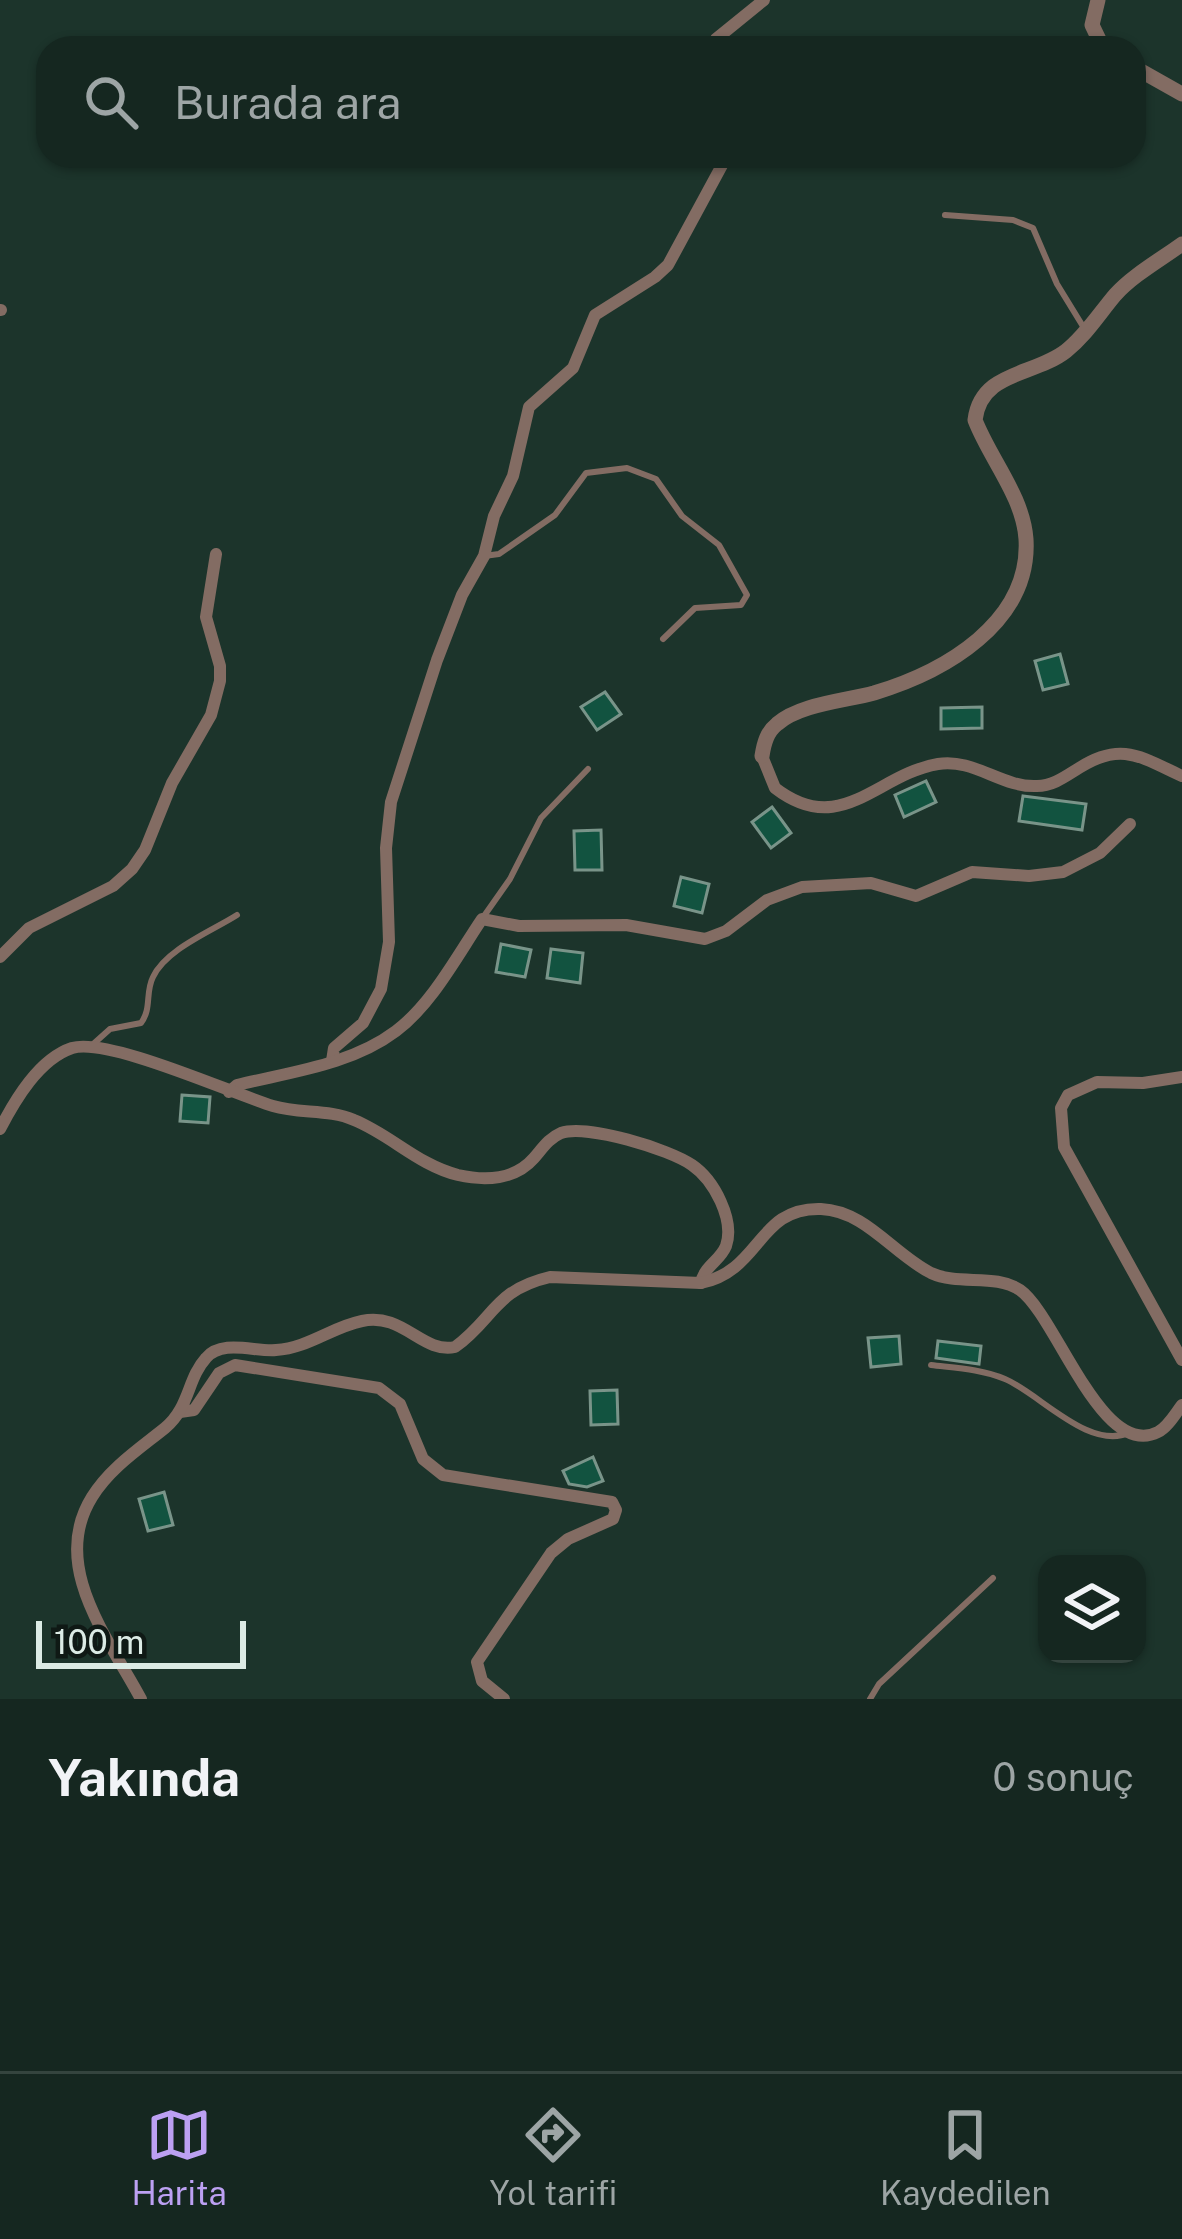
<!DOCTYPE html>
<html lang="tr">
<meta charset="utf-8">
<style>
:root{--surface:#152720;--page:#22332d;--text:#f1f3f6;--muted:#9da5a5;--line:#34443e;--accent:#bca0f2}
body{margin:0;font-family:"Public Sans",sans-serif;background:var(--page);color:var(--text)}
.controls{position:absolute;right:36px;bottom:36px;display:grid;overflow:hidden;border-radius:24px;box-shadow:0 3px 9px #0004}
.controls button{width:108px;height:108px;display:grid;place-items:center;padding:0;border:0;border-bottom:3px solid var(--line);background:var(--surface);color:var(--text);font:60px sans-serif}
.scale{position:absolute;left:36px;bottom:30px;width:210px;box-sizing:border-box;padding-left:12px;border:6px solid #dcebe5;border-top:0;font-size:33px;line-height:42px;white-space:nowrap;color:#dcebe5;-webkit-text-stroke:9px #0f1915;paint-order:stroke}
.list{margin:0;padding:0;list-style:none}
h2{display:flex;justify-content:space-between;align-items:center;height:156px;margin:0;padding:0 48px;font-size:51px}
h2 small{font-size:39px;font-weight:400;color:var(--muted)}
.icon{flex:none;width:66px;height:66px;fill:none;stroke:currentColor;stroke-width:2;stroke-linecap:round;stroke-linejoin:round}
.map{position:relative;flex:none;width:1182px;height:1699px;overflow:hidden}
.search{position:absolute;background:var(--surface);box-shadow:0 3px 9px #0004;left:36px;right:36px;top:36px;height:132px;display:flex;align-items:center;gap:30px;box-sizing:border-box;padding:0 42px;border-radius:36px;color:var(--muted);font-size:45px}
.sheet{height:372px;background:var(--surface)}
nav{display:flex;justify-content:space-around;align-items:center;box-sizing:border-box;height:168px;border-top:3px solid var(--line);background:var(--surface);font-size:33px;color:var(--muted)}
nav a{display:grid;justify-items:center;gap:6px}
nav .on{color:var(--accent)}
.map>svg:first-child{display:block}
</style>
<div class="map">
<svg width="1182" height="1699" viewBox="0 0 1182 1699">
<rect width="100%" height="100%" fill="#1c342b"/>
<!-- building -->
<g fill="#125340" stroke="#799489" stroke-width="3">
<path d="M1060 654 1068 684 1043 690 1035 661Z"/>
<path d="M605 692 621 714 597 730 581 707Z"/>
<path d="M982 707V728L941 729V708Z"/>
<path d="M926 781 936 802 904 817 895 795Z"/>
<path d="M1023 796 1086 804 1082 830 1019 821Z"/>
<path d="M772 807 791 833 771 848 752 822Z"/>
<path d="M601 830 602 870H575L574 831Z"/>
<path d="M681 877 709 884 702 913 674 906Z"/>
<path d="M501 944 531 950 525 977 496 972Z"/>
<path d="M551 949 583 953 580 983 547 978Z"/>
<path d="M182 1095 210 1097 208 1123 180 1121Z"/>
<path d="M899 1336 901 1364 871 1367 868 1338Z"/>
<path d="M938 1341 981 1346 979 1364 936 1358Z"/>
<path d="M617 1390 618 1424 591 1425 590 1391Z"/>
<path d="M593 1457 603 1481 587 1487 569 1484 563 1471Z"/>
<path d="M164 1492 173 1525 148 1531 139 1499Z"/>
</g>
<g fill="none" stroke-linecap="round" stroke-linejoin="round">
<!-- service -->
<g stroke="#836c63" stroke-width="6">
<path d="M945 215 1013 220 1033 228 1057 284 1084 328"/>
<path d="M484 556 499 554 555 515 586 473 627 468 656 479 682 516 719 545 747 595 741 605 695 608 663 639"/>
<path d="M484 916 510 879 541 818 588 769"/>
<path d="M91 1046 110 1029 141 1023C152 1008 145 993 153 977 166 949 212 931 237 915"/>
<path d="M931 1365C956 1368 981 1369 1005 1379 1040 1394 1088 1450 1129 1433"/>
<path d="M870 1699 879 1684 993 1578"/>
</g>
<!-- minor -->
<g stroke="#836c63" stroke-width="12">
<path d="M711 48 716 39 764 0"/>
<path d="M0 310H1"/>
<path d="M762 756 775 788C841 839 877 774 938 764 974 758 1002 788 1037 786 1053 786 1066 776 1079 768 1121 741 1141 757 1182 776"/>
<path d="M0 957 29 928 113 886 132 869 145 850 172 783 211 715 220 681V666L206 617 216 554"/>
<path d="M332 1061 334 1048 363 1023 381 989 389 942 386 848 391 802 437 660 462 595 484 556 494 516 513 476 529 407 573 368 595 315 655 277 668 265 727 156"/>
<path d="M1182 1077 1143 1083 1097 1082 1068 1095 1061 1108 1064 1147 1182 1360"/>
<path d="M229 1092 237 1085C290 1072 351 1065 396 1031 432 1004 457 956 482 919L519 926 626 925 705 939 726 931 767 900 802 887 871 883 916 896 972 872 1029 876 1063 872 1100 853 1130 824"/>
<path d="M0 1129C15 1100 39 1059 72 1048 108 1037 231 1093 273 1106 299 1114 329 1109 354 1120 391 1135 418 1165 458 1175 485 1181 515 1180 534 1158 542 1149 549 1138 561 1133 587 1124 669 1149 692 1165 714 1180 735 1220 726 1246 720 1261 704 1266 701 1283"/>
<path d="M180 1412 194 1410 219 1373 235 1365 379 1388 400 1404 423 1459 443 1475 612 1502 616 1510 613 1519 568 1539 551 1553 477 1662 482 1681 504 1699"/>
<path d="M141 1699C109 1639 49 1566 92 1497 110 1468 139 1449 165 1428 190 1407 187 1379 206 1358 222 1339 255 1352 276 1350 308 1348 332 1327 362 1321 403 1312 422 1354 455 1347 494 1319 494 1290 550 1277L701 1283C762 1270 757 1207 821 1209 866 1211 893 1254 931 1273 959 1286 995 1273 1020 1290 1056 1315 1102 1461 1158 1432 1168 1427 1175 1414 1182 1405"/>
</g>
<!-- tertiary -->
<g stroke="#836c63" stroke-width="15">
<path d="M1098 0 1092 25 1103 48"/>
<path d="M1134 67 1182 94"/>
<path d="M762 756C764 743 767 732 777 724 800 704 845 701 874 693 944 672 1031 623 1026 539 1023 496 990 459 975 420 981 371 1034 376 1066 351 1086 335 1099 314 1115 295 1133 275 1160 260 1182 244"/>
</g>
</g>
</svg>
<div class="controls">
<button><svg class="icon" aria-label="layers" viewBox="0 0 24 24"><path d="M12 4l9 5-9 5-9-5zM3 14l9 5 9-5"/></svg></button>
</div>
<div class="scale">100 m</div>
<div class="search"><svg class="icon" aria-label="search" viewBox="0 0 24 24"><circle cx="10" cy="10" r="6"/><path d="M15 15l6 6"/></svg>Burada ara</div>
</div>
<section class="sheet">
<h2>Yakında<small>0 sonuç</small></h2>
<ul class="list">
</ul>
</section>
<nav>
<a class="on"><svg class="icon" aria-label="map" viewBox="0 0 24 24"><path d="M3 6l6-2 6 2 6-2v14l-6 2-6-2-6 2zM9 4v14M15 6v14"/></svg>Harita</a>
<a><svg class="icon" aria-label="directions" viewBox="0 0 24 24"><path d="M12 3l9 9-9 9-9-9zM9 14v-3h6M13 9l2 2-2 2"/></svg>Yol tarifi</a>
<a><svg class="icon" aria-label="saved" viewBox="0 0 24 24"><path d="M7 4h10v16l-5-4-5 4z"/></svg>Kaydedilen</a>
</nav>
